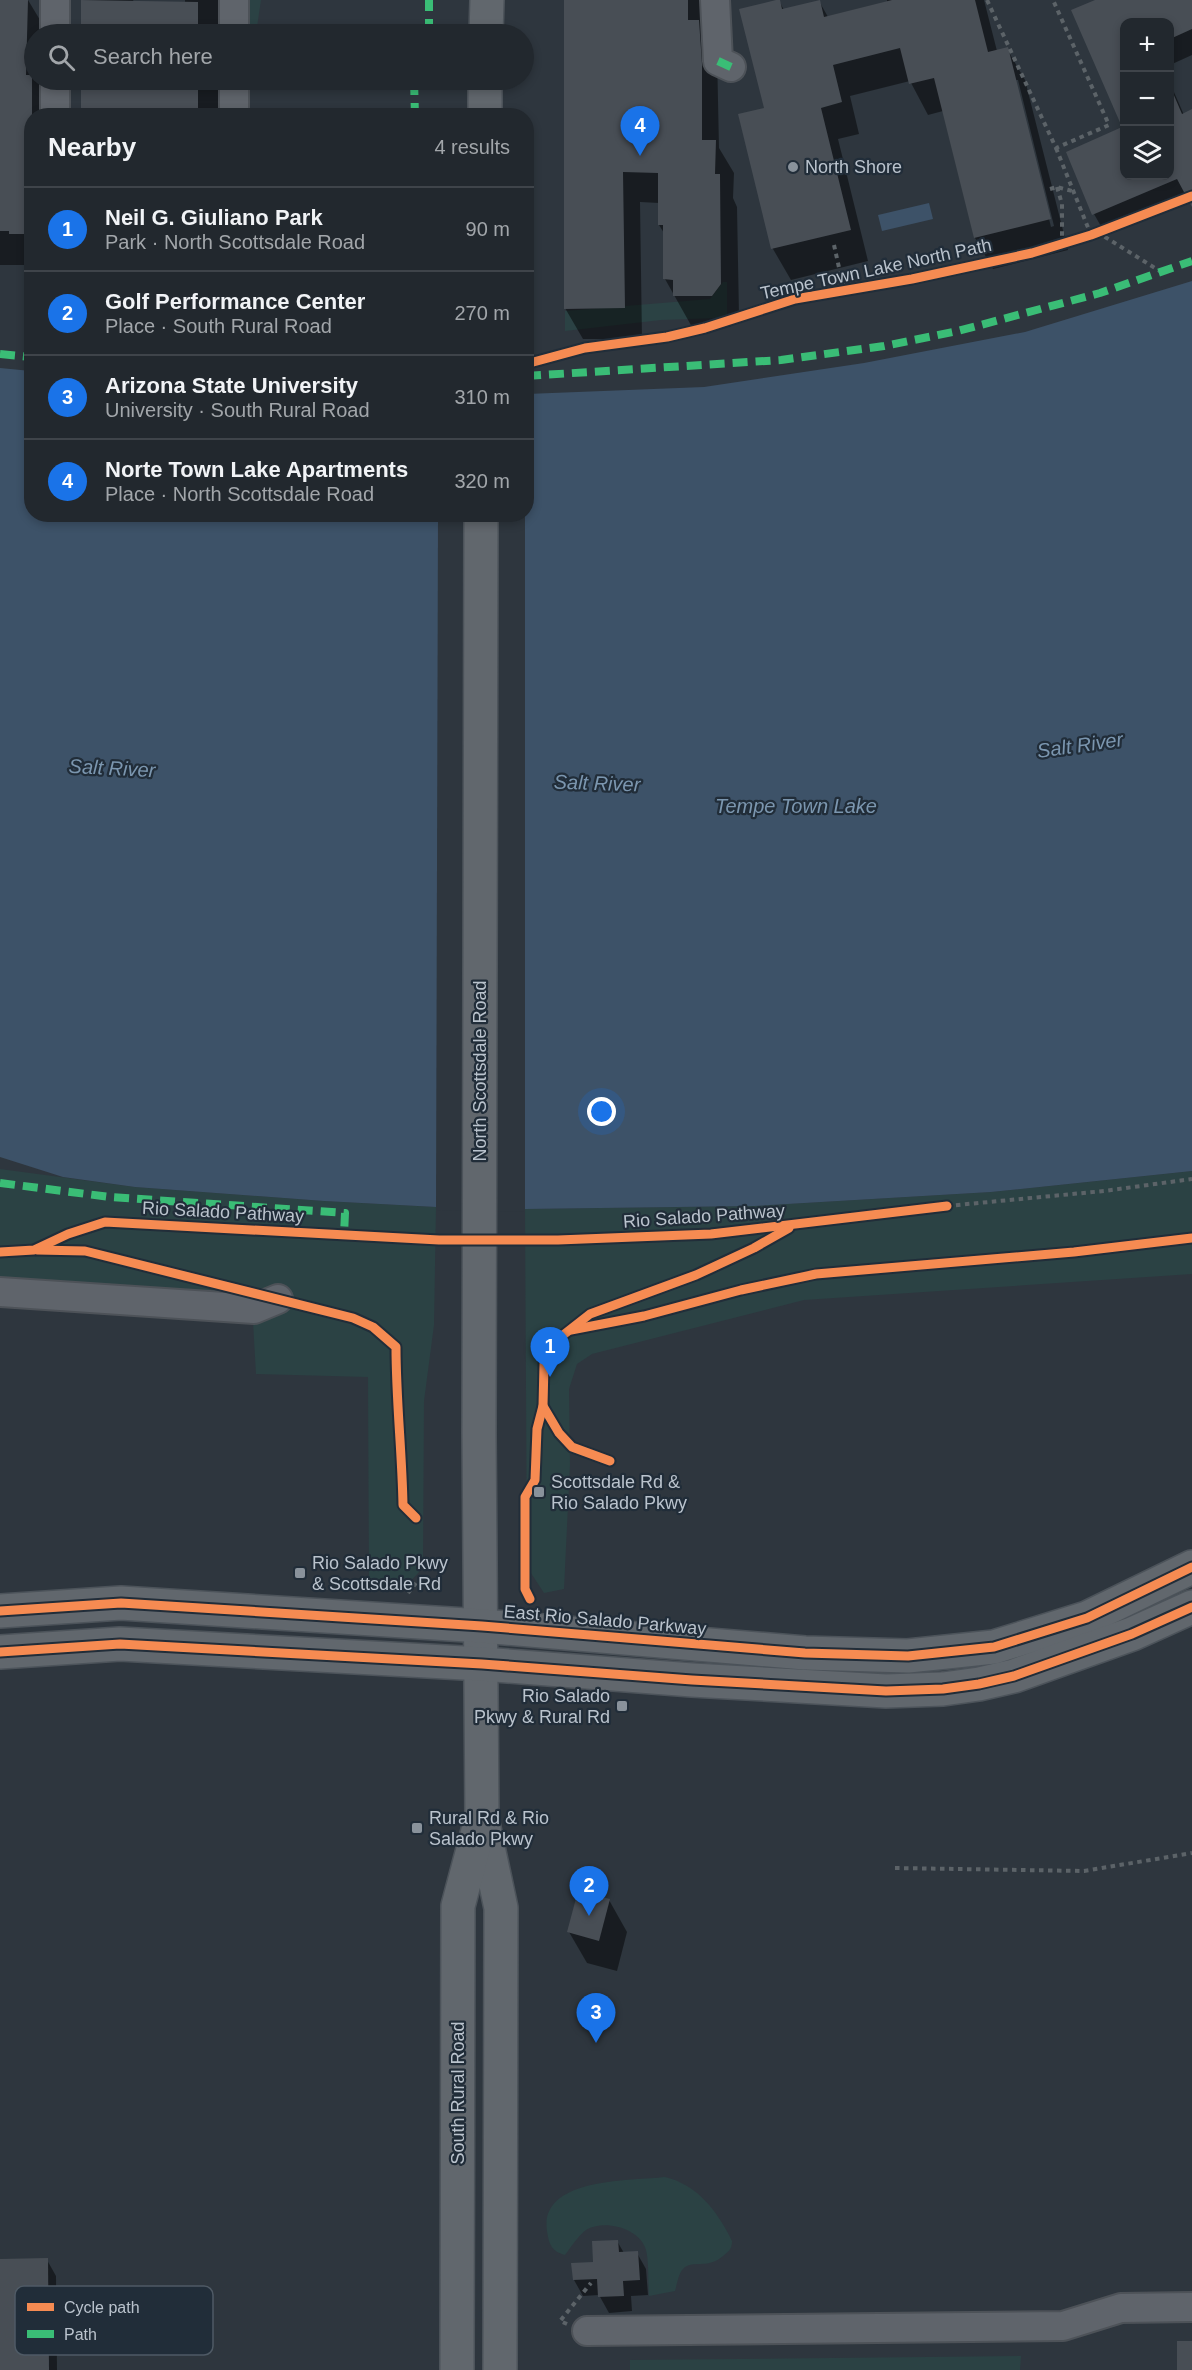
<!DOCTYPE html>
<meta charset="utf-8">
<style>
:root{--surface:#22282e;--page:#2e343a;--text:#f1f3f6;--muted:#a2a6aa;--line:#3f444a;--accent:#1a73e8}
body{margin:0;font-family:Arial,sans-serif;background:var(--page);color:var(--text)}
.controls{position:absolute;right:18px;top:18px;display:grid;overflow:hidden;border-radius:12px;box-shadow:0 3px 9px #0003}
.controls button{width:54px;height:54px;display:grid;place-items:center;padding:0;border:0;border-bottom:2px solid var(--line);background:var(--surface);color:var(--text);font:30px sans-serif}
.you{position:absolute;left:602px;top:1112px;width:21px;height:21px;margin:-15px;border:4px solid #fff;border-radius:50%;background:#1a73e8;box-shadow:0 0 0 9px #1a73e833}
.badge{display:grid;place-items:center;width:39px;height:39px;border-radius:50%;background:var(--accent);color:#fff;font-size:20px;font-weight:700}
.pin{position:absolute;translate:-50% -50px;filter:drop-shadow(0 2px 3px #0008)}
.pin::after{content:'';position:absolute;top:32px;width:21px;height:18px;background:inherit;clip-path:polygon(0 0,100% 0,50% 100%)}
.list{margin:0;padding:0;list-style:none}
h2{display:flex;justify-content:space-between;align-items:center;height:78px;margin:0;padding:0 24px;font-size:26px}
h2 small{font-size:20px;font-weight:400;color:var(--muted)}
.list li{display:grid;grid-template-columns:39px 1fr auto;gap:18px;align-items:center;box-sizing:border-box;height:84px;padding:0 24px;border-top:2px solid var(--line)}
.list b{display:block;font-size:22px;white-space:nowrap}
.list p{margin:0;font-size:20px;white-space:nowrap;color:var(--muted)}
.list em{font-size:20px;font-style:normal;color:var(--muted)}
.icon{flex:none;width:33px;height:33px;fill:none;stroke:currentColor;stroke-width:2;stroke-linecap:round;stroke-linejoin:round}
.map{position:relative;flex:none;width:1192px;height:2370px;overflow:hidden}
.search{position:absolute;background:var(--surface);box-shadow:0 3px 9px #0003;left:24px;top:24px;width:510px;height:66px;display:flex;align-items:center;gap:15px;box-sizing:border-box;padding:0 21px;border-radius:33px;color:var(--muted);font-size:22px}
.panel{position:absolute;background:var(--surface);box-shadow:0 3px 9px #0003;left:24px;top:108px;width:510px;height:414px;border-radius:24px}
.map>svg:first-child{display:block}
</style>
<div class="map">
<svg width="1192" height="2370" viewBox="0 0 1192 2370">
<rect width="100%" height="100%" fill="#2e363e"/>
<!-- green -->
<g fill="#2b4244">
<path d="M249 0H261L256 34H248Z"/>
<path d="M723 282H727V314L717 318 661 320 565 331V311L710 299Z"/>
<path d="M0 1169 135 1187 324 1201 436 1207 434 1325 424 1401 423 1565C419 1576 400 1591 388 1591 382 1591 375 1587 369 1585L368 1377 256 1374 253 1322 0 1296Z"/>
<path d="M1192 1171V1274L804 1300 592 1354 577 1364 569 1389 570 1464 564 1589 544 1593 527 1567 525 1209 754 1206 991 1192Z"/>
<path d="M665 2177C698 2185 718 2212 732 2241 732 2249 729 2251 723 2256 707 2270 692 2259 683 2269 678 2274 677 2285 675 2291L649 2296C648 2283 649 2261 646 2250 640 2228 604 2219 586 2230 578 2236 571 2247 565 2255 551 2251 549 2244 547 2231 539 2177 631 2181 665 2177Z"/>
<path d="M1021 2356 1020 2370H630V2360Z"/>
</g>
<!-- water -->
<g fill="#3d5268">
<path d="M929 203 933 219 882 231 878 215Z"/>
<path d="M1192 281V1171L991 1192 754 1206 525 1209 436 1207 324 1201 135 1187 63 1177 0 1157V368L31 371 32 514H526L527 394 704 387 864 363 1025 332Z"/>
</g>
<!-- pier -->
<path fill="#2e363e" d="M438 515H525V1212L436 1210Z"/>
<!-- shadow -->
<g fill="#0007" fill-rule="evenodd">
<path d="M0 0H28L46 30 45 34H34V80H44L49 116H32V265H0Z"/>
<path d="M83 0H133L135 4H185V0H221L220 34H83Z"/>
<path d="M565 0H706L717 52 719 148 734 173 733 198 737 207 739 315 730 327H692L665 279 664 233 659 225V203L640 202 642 339H583L565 308Z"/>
<path d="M887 0H984L997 51 1007 49 1025 80 1068 250 993 269 975 238 943 111 928 115 910 81 850 96 859 134 838 139 868 261 791 280 773 249 739 116 766 109 779 1 784 10 819 1 828 17 887 3ZM1015 80H1018L1054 226 1051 227Z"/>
<path d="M1099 0H1192V55L1170 65V22H1124V176H1170V83L1184 115 1192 111V202L1190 199 1106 235 1094 214 1124 128Z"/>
<path d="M83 80H220L219 116H83Z"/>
<path d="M609 1900 627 1932 617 1971 587 1963 569 1932Z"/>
<path d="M617 2241 624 2253H637L646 2269 648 2295 631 2296 632 2311 609 2313 599 2295 583 2296 574 2280 573 2265 595 2264Z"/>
<path d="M0 2260H47L56 2276 57 2370H0Z"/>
</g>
<!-- building -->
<g fill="#484e55">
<path d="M0 0H28L26 75H32V162H28L29 234H9V231H0Z"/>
<path d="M81 0 198 2V34H81Z"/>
<path d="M564 0H688V20H699L702 64V140H716L715 174H720L721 284 712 296H673V280L663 279V225H658V173L623 172 625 308 564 309Z"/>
<path d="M776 0H780L782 9 820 0 824 17 892 0H975L988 52 1008 47 1051 219 974 238 934 78 909 84 900 48 833 65 842 102 821 108 851 230 771 249 738 114 764 108 739 9Z"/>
<path d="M1095 0H1192V29L1170 39V22H1125V176H1170V86L1182 114 1192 109V207L1177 179 1092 215 1066 152 1122 127 1071 10Z"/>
<rect x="81" y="80" width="117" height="36"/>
<path d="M578 1891 610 1899 599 1941 567 1932Z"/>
<path d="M618 2240 619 2252 638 2251 640 2280 623 2281 624 2296 598 2297 597 2279 573 2280 571 2263 593 2262 592 2241Z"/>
<path d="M48 2258 49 2370H0V2259Z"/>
<rect x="1177" y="2341" width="15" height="29"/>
</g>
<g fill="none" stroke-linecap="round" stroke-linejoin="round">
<defs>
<g id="minor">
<path d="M55 0V34"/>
<path d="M234 0V34"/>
<path d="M715 0 718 61 731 67"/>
<path d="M55 80V116"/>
<path d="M234 80V116"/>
<path d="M0 1292 254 1309 278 1299"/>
<path d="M587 2331 1063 2326 1121 2308 1192 2307"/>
</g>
<g id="major">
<path d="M486 34 487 0"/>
<path d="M485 116V80"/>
<path d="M481 514 479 1433 482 1819 501 1908 500 2370"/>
<path d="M0 1611 121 1603 482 1626 805 1653 908 1656 994 1647 1087 1618 1192 1567"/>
<path d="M0 1652 120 1644 482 1664 692 1680 886 1691 943 1689 979 1684 1014 1676 1132 1634 1192 1607"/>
<path d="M457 2370 458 1906 480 1823"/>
</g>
</defs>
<!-- minor casing -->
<use href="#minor" stroke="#4d5258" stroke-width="32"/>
<!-- major casing -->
<use href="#major" stroke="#4c535a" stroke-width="36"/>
<!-- path -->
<g stroke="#5c6368" stroke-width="4" stroke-dasharray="4.5 4.5" stroke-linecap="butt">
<path d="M987 0 1056 148 1109 125 1053 0"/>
<path d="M1056 148 1091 235"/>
<path d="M1057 187 1062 204V245"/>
<path d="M1050 189 1057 187 1072 191"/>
<path d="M1097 232 1163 273"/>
<path d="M834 245 844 290"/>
<path d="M947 1206 1104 1191 1192 1179"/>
<path d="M408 1593 416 1583"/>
<path d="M895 1868 1084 1871 1192 1853"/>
<path d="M567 2324 560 2321 591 2283"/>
</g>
<!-- minor -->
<use href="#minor" stroke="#5f646b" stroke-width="28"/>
<!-- major -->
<use href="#major" stroke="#61676d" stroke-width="33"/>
<!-- quiet -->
<g stroke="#3abd76" stroke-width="8" stroke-dasharray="15 8" stroke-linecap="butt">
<path d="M429 34V0"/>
<path d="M718 61 731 67"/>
<path d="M414 80 415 116"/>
<path d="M0 354 32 357"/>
<path d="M526 376 781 360 884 346 958 331 1100 293 1192 261"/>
<path d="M0 1183 110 1197 345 1213 344 1235"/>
</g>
<defs>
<g id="cycleway">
<path d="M526 364 585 348 667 337 705 328 795 299 912 279 1032 253 1091 235 1192 196"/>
<path d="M37 1250 85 1251 353 1318 373 1327 396 1347C396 1400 402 1452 403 1505L416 1518"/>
<path d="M0 1252 34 1250 68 1234 105 1222 439 1240H558L711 1234 947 1206"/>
<path d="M571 1330 644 1316 741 1290 816 1274 1074 1252 1192 1238"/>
<path d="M543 1406 559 1433 572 1447 610 1461"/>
<path d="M530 1599 525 1589V1497L535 1480 537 1429 543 1406 544 1364 547 1351 553 1343 590 1314 696 1275 754 1248 789 1228"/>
<path d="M0 1611 121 1603 482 1626 805 1653 908 1656 994 1647 1087 1618 1192 1567"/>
<path d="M0 1652 120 1644 482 1664 692 1680 886 1691 943 1689 979 1684 1014 1676 1132 1634 1192 1607"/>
</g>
</defs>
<!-- cycleway casing -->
<use href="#cycleway" stroke="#212d39" stroke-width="13"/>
<!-- cycleway -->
<use href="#cycleway" stroke="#f68b52" stroke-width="9"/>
</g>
<!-- markers -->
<g fill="#89929b" stroke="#212d39" stroke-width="2">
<circle cx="793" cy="167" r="6"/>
<rect x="533" y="1486" width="12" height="12" rx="3"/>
<rect x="294" y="1567" width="12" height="12" rx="3"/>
<rect x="616" y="1700" width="12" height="12" rx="3"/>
<rect x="411" y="1822" width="12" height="12" rx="3"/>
</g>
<g text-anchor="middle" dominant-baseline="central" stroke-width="4.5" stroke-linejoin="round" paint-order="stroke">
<!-- poi labels -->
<g font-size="18" fill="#bac3cd" stroke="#212d39" text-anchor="start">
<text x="805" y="167">North Shore</text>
<text x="551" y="1482">Scottsdale Rd &amp;<tspan x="551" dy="21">Rio Salado Pkwy</tspan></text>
<text x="312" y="1563">Rio Salado Pkwy<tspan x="312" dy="21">&amp; Scottsdale Rd</tspan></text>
<text x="610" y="1696" text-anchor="end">Rio Salado<tspan x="610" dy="21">Pkwy &amp; Rural Rd</tspan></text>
<text x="429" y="1818">Rural Rd &amp; Rio<tspan x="429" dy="21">Salado Pkwy</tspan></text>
</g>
<!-- street labels -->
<g font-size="18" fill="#bac3cd" stroke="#212d39">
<text transform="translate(876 269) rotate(-12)">Tempe Town Lake North Path</text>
<text transform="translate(480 1071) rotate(-90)">North Scottsdale Road</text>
<text transform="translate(223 1212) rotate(3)">Rio Salado Pathway</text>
<text transform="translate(704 1216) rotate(-4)">Rio Salado Pathway</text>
<text transform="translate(605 1620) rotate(5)">East Rio Salado Parkway</text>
<text transform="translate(458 2093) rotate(-90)">South Rural Road</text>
</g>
<!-- water labels -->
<g font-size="20" font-style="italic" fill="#7b96af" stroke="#212d39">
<text transform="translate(1080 745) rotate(-8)">Salt River</text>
<text transform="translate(112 768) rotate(3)">Salt River</text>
<text transform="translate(597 783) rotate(2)">Salt River</text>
<text x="796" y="806">Tempe Town Lake</text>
</g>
</g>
<!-- legend -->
<rect x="15" y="2286" width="198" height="69" rx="9" fill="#212d39" stroke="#4f5a65" stroke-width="1.5"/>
<rect x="27" y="2303" width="27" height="8" fill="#f68b52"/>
<rect x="27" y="2330" width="27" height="8" fill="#3abd76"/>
<g font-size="16" fill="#bac3cd">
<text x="64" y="2313">Cycle path</text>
<text x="64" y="2340">Path</text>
</g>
</svg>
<div class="controls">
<button>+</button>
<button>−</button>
<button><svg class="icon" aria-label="layers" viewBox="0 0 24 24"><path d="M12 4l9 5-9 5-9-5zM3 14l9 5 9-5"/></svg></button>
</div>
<div class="you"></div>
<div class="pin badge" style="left:550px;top:1377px">1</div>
<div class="pin badge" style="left:589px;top:1916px">2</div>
<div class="pin badge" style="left:596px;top:2043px">3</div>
<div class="pin badge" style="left:640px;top:156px">4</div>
<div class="search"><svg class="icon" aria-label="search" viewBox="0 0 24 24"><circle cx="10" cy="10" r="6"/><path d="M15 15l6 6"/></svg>Search here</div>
<section class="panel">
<h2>Nearby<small>4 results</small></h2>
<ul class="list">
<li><span class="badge">1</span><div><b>Neil G. Giuliano Park</b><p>Park · North Scottsdale Road</p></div><em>90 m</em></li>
<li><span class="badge">2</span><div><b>Golf Performance Center</b><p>Place · South Rural Road</p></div><em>270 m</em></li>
<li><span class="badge">3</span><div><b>Arizona State University</b><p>University · South Rural Road</p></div><em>310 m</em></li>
<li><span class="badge">4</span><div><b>Norte Town Lake Apartments</b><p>Place · North Scottsdale Road</p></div><em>320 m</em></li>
</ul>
</section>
</div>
